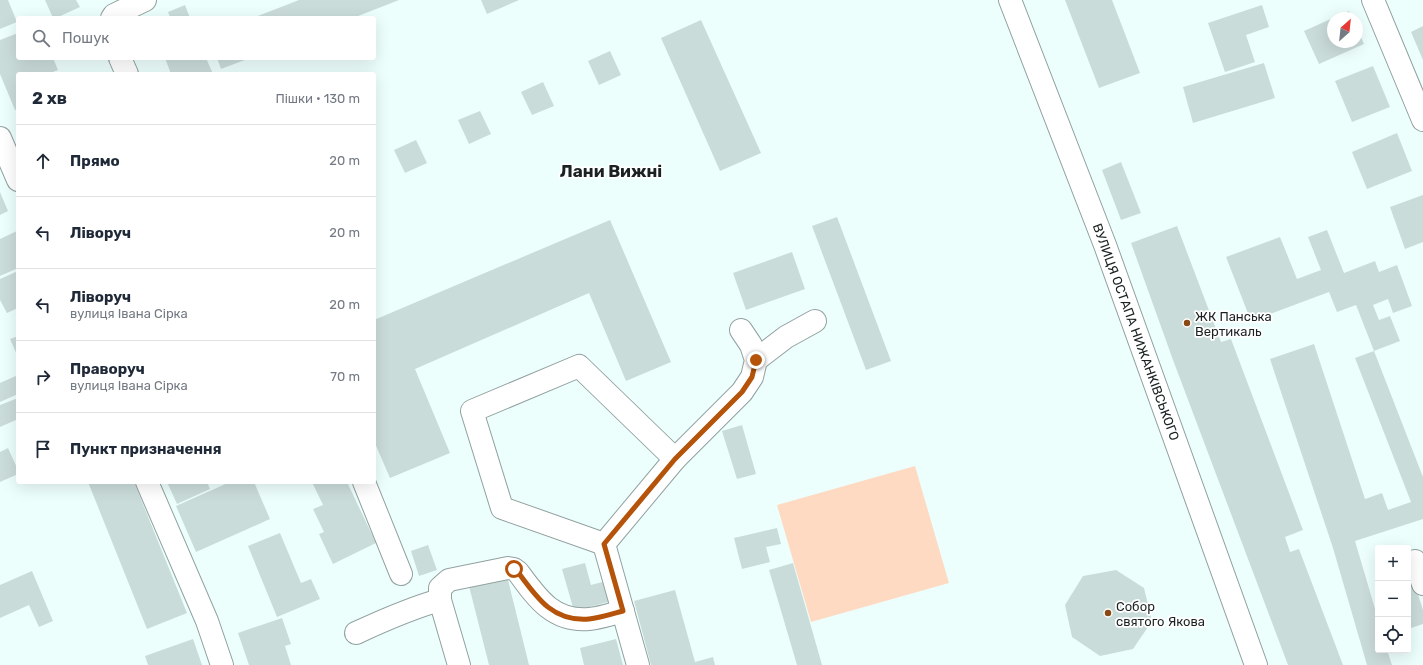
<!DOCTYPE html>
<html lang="uk">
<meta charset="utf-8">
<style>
:root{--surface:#fff;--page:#f2f2f3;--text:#1f2937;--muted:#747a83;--line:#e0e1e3}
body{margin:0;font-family:Rubik,sans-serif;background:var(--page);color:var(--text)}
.controls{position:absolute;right:12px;bottom:12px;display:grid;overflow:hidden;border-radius:4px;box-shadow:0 4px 16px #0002}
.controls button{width:36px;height:36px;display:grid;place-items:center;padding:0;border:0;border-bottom:1px solid var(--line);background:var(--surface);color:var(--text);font:20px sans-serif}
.compass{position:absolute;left:1327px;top:12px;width:36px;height:36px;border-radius:50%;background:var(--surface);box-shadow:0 4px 16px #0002;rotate:27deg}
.stop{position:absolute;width:12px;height:12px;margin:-9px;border:3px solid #b45309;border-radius:50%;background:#fff}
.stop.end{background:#b45309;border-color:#fff;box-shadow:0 1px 4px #0008}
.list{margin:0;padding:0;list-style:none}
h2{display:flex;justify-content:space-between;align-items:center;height:52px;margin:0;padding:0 16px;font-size:17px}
h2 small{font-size:13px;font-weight:400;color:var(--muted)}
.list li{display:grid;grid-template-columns:26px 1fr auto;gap:12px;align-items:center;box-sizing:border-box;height:72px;padding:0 16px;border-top:1px solid var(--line)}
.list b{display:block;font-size:15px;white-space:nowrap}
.list p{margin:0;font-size:13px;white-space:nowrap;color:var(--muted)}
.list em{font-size:13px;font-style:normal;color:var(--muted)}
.icon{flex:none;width:22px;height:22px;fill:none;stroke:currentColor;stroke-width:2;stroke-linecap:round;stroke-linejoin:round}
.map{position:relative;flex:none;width:1423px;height:665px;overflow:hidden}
.search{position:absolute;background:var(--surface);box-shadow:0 4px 16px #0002;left:16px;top:16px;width:360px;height:44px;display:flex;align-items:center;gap:10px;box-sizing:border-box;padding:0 14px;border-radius:4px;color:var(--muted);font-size:15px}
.panel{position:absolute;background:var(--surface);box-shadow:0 4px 16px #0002;left:16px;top:72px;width:360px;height:412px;border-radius:4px}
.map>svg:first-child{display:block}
</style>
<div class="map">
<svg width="1423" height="665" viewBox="0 0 1423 665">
<rect width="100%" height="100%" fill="#edfffd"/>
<!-- pitch -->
<path fill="#ffdac3" d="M915 466 949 583 811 622 777 505Z"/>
<!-- building -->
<g fill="#cadcda">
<path d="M0 0H8L17 22 0 29Z"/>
<path d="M45 0H76L80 7 56 18H53Z"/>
<path d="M299 0H399L353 18H253Z"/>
<path d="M481 0H519L487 14Z"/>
<path d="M1065 0H1112L1140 73 1099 88Z"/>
<path d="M185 5 190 18H166L170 17 168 12Z"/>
<path d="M1262 5 1269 27 1246 35 1255 62 1225 72 1208 23Z"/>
<path d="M1349 11 1352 18H1333Z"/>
<path d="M1333 18V42H1357V28L1364 44 1319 64 1304 31Z"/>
<path d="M701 20 761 153 720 171 661 38Z"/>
<path d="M1423 26V60L1411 32Z"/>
<path d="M18 33V58H53L58 70 48 74H18V109L15 110 0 74V40Z"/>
<path d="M610 51 621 75 599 85 588 61Z"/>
<path d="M165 58H206L213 74H171Z"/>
<path d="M217 58H250L221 69Z"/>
<path d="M1264 63 1275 98 1193 123 1183 87Z"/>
<path d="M1373 66 1390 107 1352 122 1335 81Z"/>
<path d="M543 82 554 106 532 115 521 92Z"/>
<path d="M480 111 491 134 469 144 458 120Z"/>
<path d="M1397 133 1412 171 1367 189 1352 152Z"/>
<path d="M416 140 427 163 405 173 394 150Z"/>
<path d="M1121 162 1141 213 1121 220 1102 170Z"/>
<path d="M0 192 8 211 0 215Z"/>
<path d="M1423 195V242L1405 249 1390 207Z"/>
<path d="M837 217 891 361 866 370 812 226Z"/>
<path d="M610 220 671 362 626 381 589 293 415 369 450 453 390 478 374 441V320Z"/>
<path d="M1177 226 1221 342 1231 339 1303 530 1285 537 1290 552 1299 549 1343 665H1288L1173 360 1131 243Z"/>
<path d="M1327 230 1344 273 1375 261 1379 272 1397 265 1412 306 1393 313 1388 299 1373 305 1379 320 1390 316 1400 341 1374 351 1356 305 1337 312 1329 292 1251 321 1226 257 1280 237 1297 279 1321 270 1308 237Z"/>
<path d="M17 231 18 268 0 276V239Z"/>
<path d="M792 252 805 289 746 310 733 273Z"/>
<path d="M18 271V308L7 313 0 300V279Z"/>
<path d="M18 336V357L10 339Z"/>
<path d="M1314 344 1365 499 1382 493 1388 510 1411 502 1355 358 1374 351 1423 477V519L1355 541 1378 619V650H1387L1392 665H1367L1333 548 1270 359Z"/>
<path d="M18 375V394L0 402V383Z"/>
<path d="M18 398V419L0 427V405Z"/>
<path d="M742 425 756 474 737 479 722 431Z"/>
<path d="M8 448 18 470V474L0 482V452Z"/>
<path d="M88 482H134L187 613 147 629Z"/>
<path d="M167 482H207L210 489 177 504Z"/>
<path d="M230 482H254L270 519 196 552 176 506Z"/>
<path d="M312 482H347L376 543 333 564 319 534 324 532 313 509 323 505Z"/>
<path d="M777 528 781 544 766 547 770 562 742 569 734 538Z"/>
<path d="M280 533 301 583 311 579 320 599 277 617 248 546Z"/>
<path d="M428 545 437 570 419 576 411 551Z"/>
<path d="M585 563 591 585 606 581 612 601 574 611 562 569Z"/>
<path d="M793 563 822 665H797L769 570Z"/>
<path d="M1408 566H1409L1423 610V624L1408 629Z"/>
<path d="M1116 570 1144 588 1152 621 1133 649 1100 656 1072 637 1065 605 1083 576Z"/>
<path d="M32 571 53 621 39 627 29 605 0 618V585Z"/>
<path d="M507 576 529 665H489L469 586Z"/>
<path d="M675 590 695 662 713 657 715 665H651L634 601Z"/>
<path d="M282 618 291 644 285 646 291 665H249L238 633Z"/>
<path d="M193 639 202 665H148L145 656Z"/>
<path d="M616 639 623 665H584L580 648Z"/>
</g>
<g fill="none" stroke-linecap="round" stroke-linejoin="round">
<defs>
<g id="minor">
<path d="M1010 0 1105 245 1256 665"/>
<path d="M1373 0 1423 120"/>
<path d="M112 18 114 15 145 0"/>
<path d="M120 58 127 74"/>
<path d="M0 138 18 180"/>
<path d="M756 360 786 337 815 321"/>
<path d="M147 482 207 621 222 665"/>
<path d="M364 482 401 574"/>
<path d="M604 544 502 508 472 411 579 366 675 459"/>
<path d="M1415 561 1423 584"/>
<path d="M356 633C384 620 411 608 440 600"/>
<path d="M459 665 440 600V588L449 580 508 568 514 569 518 572C537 598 553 622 589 619 600 618 612 614 623 611"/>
<path d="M638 665 604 544 675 459 742 392 752 377 756 360 751 345 741 330"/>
</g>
</defs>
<!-- minor casing -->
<use href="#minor" stroke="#91a1a0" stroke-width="24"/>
<!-- minor -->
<use href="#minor" stroke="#fff" stroke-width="22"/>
</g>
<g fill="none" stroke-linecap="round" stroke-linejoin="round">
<!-- route -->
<path stroke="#b45309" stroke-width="5" d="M514 569 518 572C537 598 553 622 589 619 600 618 612 614 623 611L604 544 675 459 742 392 752 377 756 360"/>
</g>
<!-- markers -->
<g fill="#8a4913" stroke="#fff" stroke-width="1.5">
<circle cx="1187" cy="323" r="4"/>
<circle cx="1108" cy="613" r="4"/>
</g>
<g text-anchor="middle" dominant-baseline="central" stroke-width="3.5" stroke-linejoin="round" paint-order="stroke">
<!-- poi labels -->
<g font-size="13" fill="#1b2221" stroke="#fff" text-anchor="start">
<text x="1195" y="316">ЖК Панська<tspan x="1195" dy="15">Вертикаль</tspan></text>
<text x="1116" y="606">Собор<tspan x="1116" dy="15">святого Якова</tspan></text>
</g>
<!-- street labels -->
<g font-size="13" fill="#1b2221" stroke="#fff">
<text transform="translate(1136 332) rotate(70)">ВУЛИЦЯ ОСТАПА НИЖАНКІВСЬКОГО</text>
</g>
<!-- district labels -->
<g font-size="17" font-weight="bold" fill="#1b2221" stroke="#fff">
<text x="611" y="171">Лани Вижні</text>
</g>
</g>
</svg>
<div class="controls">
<button>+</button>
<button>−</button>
<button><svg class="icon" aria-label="locate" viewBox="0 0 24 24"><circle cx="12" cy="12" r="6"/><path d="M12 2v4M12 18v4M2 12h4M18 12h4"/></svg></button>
</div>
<svg class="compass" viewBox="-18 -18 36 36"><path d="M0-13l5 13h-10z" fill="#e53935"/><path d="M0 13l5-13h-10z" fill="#747a83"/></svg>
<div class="stop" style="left:514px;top:569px"></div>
<div class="stop end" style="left:756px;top:360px"></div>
<div class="search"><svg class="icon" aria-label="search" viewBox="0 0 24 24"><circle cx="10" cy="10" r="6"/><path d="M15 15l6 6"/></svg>Пошук</div>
<section class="panel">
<h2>2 хв<small>Пішки · 130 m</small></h2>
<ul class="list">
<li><svg class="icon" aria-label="ahead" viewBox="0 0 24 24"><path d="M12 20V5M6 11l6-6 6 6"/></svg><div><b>Прямо</b></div><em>20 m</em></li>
<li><svg class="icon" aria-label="left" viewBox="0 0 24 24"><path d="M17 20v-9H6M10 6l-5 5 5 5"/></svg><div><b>Ліворуч</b></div><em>20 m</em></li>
<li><svg class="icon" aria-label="left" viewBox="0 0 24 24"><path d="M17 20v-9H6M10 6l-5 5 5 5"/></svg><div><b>Ліворуч</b><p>вулиця Івана Сірка</p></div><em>20 m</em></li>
<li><svg class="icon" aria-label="right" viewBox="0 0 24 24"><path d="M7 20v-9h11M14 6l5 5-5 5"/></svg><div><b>Праворуч</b><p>вулиця Івана Сірка</p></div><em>70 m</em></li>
<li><svg class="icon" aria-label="arrive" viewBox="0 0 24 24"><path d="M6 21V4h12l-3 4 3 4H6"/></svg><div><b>Пункт призначення</b></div></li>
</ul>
</section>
</div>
